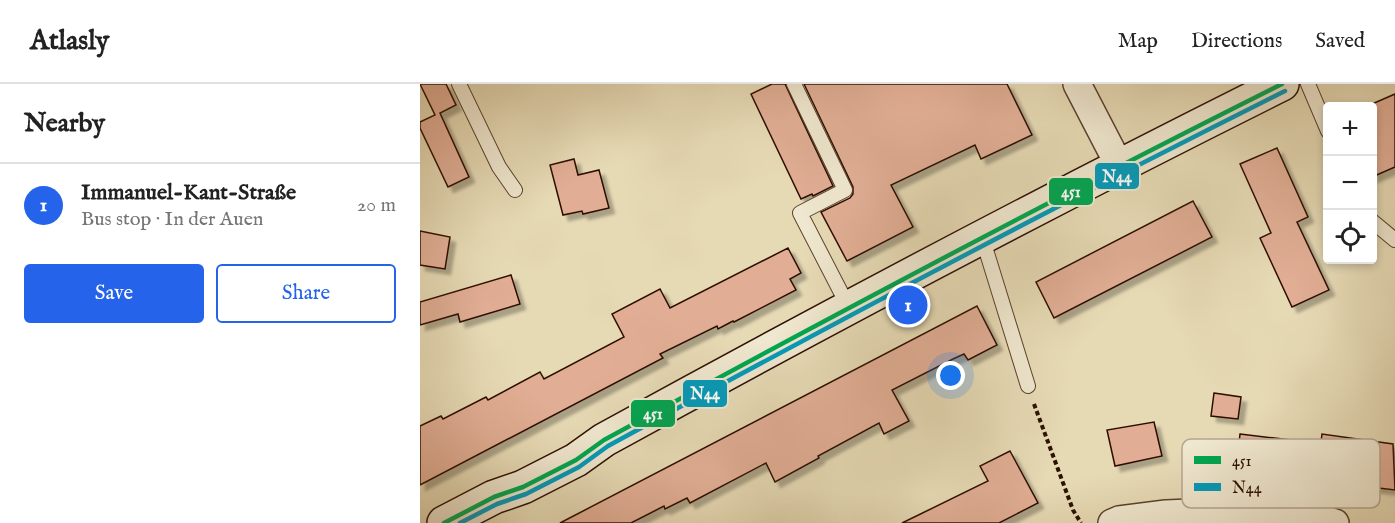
<!DOCTYPE html>
<meta charset="utf-8">
<style>
:root{--surface:#fff;--page:#f6f6f6;--text:#222;--muted:#767676;--line:#e0e0e0;--accent:#2563eb}
body{margin:0;font-family:"IM FELL English",serif;background:var(--page);color:var(--text)}
.controls{position:absolute;right:18px;top:18px;display:grid;overflow:hidden;border-radius:6px;box-shadow:0 3px 9px #0003}
.controls button{width:54px;height:54px;display:grid;place-items:center;padding:0;border:0;border-bottom:2px solid var(--line);background:var(--surface);color:var(--text);font:30px sans-serif}
.you{position:absolute;left:531px;top:292px;width:21px;height:21px;margin:-15px;border:4px solid #fff;border-radius:50%;background:#1a73e8;box-shadow:0 0 0 9px #1a73e833}
.badge{display:grid;place-items:center;width:39px;height:39px;border-radius:50%;background:var(--accent);color:#fff;font-size:20px;font-weight:700}
.pin{position:absolute;translate:-50% -50%;border:3px solid #fff;box-shadow:0 2px 6px #0006}
.list{margin:0;padding:0;list-style:none}
h2{display:flex;justify-content:space-between;align-items:center;height:78px;margin:0;padding:0 24px;font-size:26px}
h2 small{font-size:20px;font-weight:400;color:var(--muted)}
.list li{display:grid;grid-template-columns:39px 1fr auto;gap:18px;align-items:center;box-sizing:border-box;height:84px;padding:0 24px;border-top:2px solid var(--line)}
.list b{display:block;font-size:22px;white-space:nowrap}
.list p{margin:0;font-size:20px;white-space:nowrap;color:var(--muted)}
.list em{font-size:20px;font-style:normal;color:var(--muted)}
.actions{display:flex;gap:12px;padding:18px 24px}
.actions a{flex:1;padding:14px 0;border:2px solid var(--accent);border-radius:6px;text-align:center;font-size:21px;color:var(--accent)}
.actions .main{background:var(--accent);color:#fff}
.icon{flex:none;width:33px;height:33px;fill:none;stroke:currentColor;stroke-width:2;stroke-linecap:round;stroke-linejoin:round}
.map{position:relative;flex:none;width:975px;height:439px;overflow:hidden}
header{display:flex;align-items:center;gap:36px;box-sizing:border-box;height:84px;padding:0 30px;background:var(--surface);border-bottom:2px solid var(--line)}
header strong{font-size:28px}
nav{display:flex;gap:33px;margin-inline-start:auto;font-size:21px}
main{display:flex}
aside{flex:1;background:var(--surface)}
.map>svg:first-child{display:block}
</style>
<header>
<strong>Atlasly</strong>
<nav><a>Map</a><a>Directions</a><a>Saved</a></nav>
</header>
<main>
<aside>
<h2>Nearby<small></small></h2>
<ul class="list">
<li><span class="badge">1</span><div><b>Immanuel-Kant-Straße</b><p>Bus stop · In der Auen</p></div><em>20 m</em></li>
</ul>
<div class="actions"><a class="main">Save</a><a>Share</a></div>
</aside>
<div class="map">
<svg width="975" height="439" viewBox="0 0 975 439">
<defs>
<filter id="shadow"><feDropShadow dx="5.5" dy="5.5" stdDeviation="1.5" flood-color="#0004"/></filter>
</defs>
<rect width="100%" height="100%" fill="#e6dab5"/>
<filter id="stains"><feTurbulence type="fractalNoise" baseFrequency=".00333" numOctaves="4"/><feColorMatrix values="0 0 0 0 .2 0 0 0 0 .09 0 0 0 0 .02 0 0 0 .5 -.17"/></filter>
<radialGradient id="worn" r=".72"><stop offset=".6" stop-color="#630" stop-opacity="0"/><stop offset="1" stop-color="#630" stop-opacity=".3"/></radialGradient>
<!-- building -->
<g fill="#e1ae95" stroke="#2d1000" stroke-width="1.5" filter="url(#shadow)">
<path d="M0 0H26L36 21 20 29 49 93 28 103 0 44V38L15 31Z"/>
<path d="M352 0H365L413 102 393 112 392 110 381 115 331 10Z"/>
<path d="M384 0H587L612 51 561 75 555 61 471 101 493 143 427 177 401 128 430 114 433 110V103Z"/>
<path d="M975 10V83L952 93V20Z"/>
<path d="M857 64 888 133 877 138 909 206 872 223 840 154 851 149 820 80Z"/>
<path d="M154 75 158 91 179 86 189 124 163 130 162 127 143 131 130 81Z"/>
<path d="M773 117 792 153 634 234 616 198Z"/>
<path d="M0 147 30 153 25 185 0 181Z"/>
<path d="M368 164 381 189 370 195 376 206 314 238 313 237 298 245 297 242 240 270 243 274 0 401V342L21 332 23 335 66 313 68 316 120 288 124 295 204 253 192 230 240 205 250 224Z"/>
<path d="M91 191 100 220 40 238 38 230 0 241V218Z"/>
<path d="M557 222 577 261 548 276 544 270 533 275 472 306 489 337 464 350 459 339 398 372 399 374 355 398 346 379 270 419 267 414 245 425 244 422 211 439H140Z"/>
<path d="M794 309 821 313 818 335 791 332Z"/>
<path d="M734 338 742 372 695 382 687 346Z"/>
<path d="M820 350 888 358V357L901 358 902 350 973 360 975 406 816 387Z"/>
<path d="M590 367 618 419 579 439H482L568 397 560 382Z"/>
</g>
<g fill="none" stroke-linecap="round" stroke-linejoin="round">
<defs>
<g id="lane">
<path d="M39 0 79 83 95 106"/>
<path d="M374 0 425 106 380 129 428 222"/>
<path d="M888 0 908 47"/>
<path d="M952 137 975 156"/>
<path d="M562 153 608 302"/>
</g>
<g id="street">
<path d="M657 0 699 81"/>
<path d="M692 439 699 436 746 430 816 427 909 437 915 439"/>
</g>
<path id="secondary" d="M24 439 74 413 103 403 156 376 184 356C408 233 633 114 862 0"/>
</defs>
<!-- lane casing -->
<use href="#lane" stroke="#5b422d" stroke-width="16"/>
<!-- street casing -->
<use href="#street" stroke="#5b422d" stroke-width="30"/>
<!-- secondary casing -->
<use href="#secondary" stroke="#2d1000" stroke-width="36"/>
<!-- path -->
<path stroke="#2d1000" stroke-width="4" stroke-dasharray="4.5 3" stroke-linecap="butt" d="M614 320 653 426 661 439"/>
<!-- lane -->
<use href="#lane" stroke="#efe7cf" stroke-width="14"/>
<!-- street -->
<use href="#street" stroke="#efe7cf" stroke-width="27"/>
<!-- secondary -->
<use href="#secondary" stroke="#efe7cf" stroke-width="33"/>
<defs>
<path id="bus-1" d="M24 439 74 413 103 403 156 376 184 356C408 234 634 114 862 0"/>
<path id="bus-2" d="M40 439 77 420 106 410 159 383 188 362C412 240 637 121 865 7"/>
</defs>
<!-- bus-1 casing -->
<use href="#bus-1" stroke="#efe7cf" stroke-width="9"/>
<!-- bus-2 casing -->
<use href="#bus-2" stroke="#efe7cf" stroke-width="9"/>
<!-- bus-1 -->
<use href="#bus-1" stroke="#00a651" stroke-width="4.5"/>
<!-- bus-2 -->
<use href="#bus-2" stroke="#049ab9" stroke-width="4.5"/>
</g>
<!-- legend -->
<rect x="762" y="355" width="198" height="69" rx="9" fill="#efe7cf" stroke="#b5a691" stroke-width="1.5"/>
<rect x="774" y="372" width="27" height="8" fill="#00a651"/>
<rect x="774" y="399" width="27" height="8" fill="#049ab9"/>
<g font-size="16" fill="#2d1000">
<text x="812" y="382">451</text>
<text x="812" y="409">N44</text>
</g>
<g stroke="#efe7cf" stroke-width="2">
<rect x="674" y="78" width="46" height="28" rx="6" fill="#049ab9"/>
<rect x="628" y="93" width="46" height="29" rx="6" fill="#00a651"/>
<rect x="262" y="295" width="46" height="29" rx="6" fill="#049ab9"/>
<rect x="210" y="315" width="46" height="29" rx="6" fill="#00a651"/>
</g>
<g font-size="16" text-anchor="middle" font-weight="bold" fill="#fff">
<text x="697" y="98">N44</text>
<text x="651" y="113">451</text>
<text x="285" y="315">N44</text>
<text x="233" y="335">451</text>
</g>
<rect width="100%" height="100%" filter="url(#stains)"/>
<rect width="100%" height="100%" fill="url(#worn)"/>
</svg>
<div class="controls">
<button>+</button>
<button>−</button>
<button><svg class="icon" aria-label="locate" viewBox="0 0 24 24"><circle cx="12" cy="12" r="6"/><path d="M12 2v4M12 18v4M2 12h4M18 12h4"/></svg></button>
</div>
<div class="you"></div>
<div class="pin badge" style="left:488px;top:221px">1</div>
</div>
</main>
